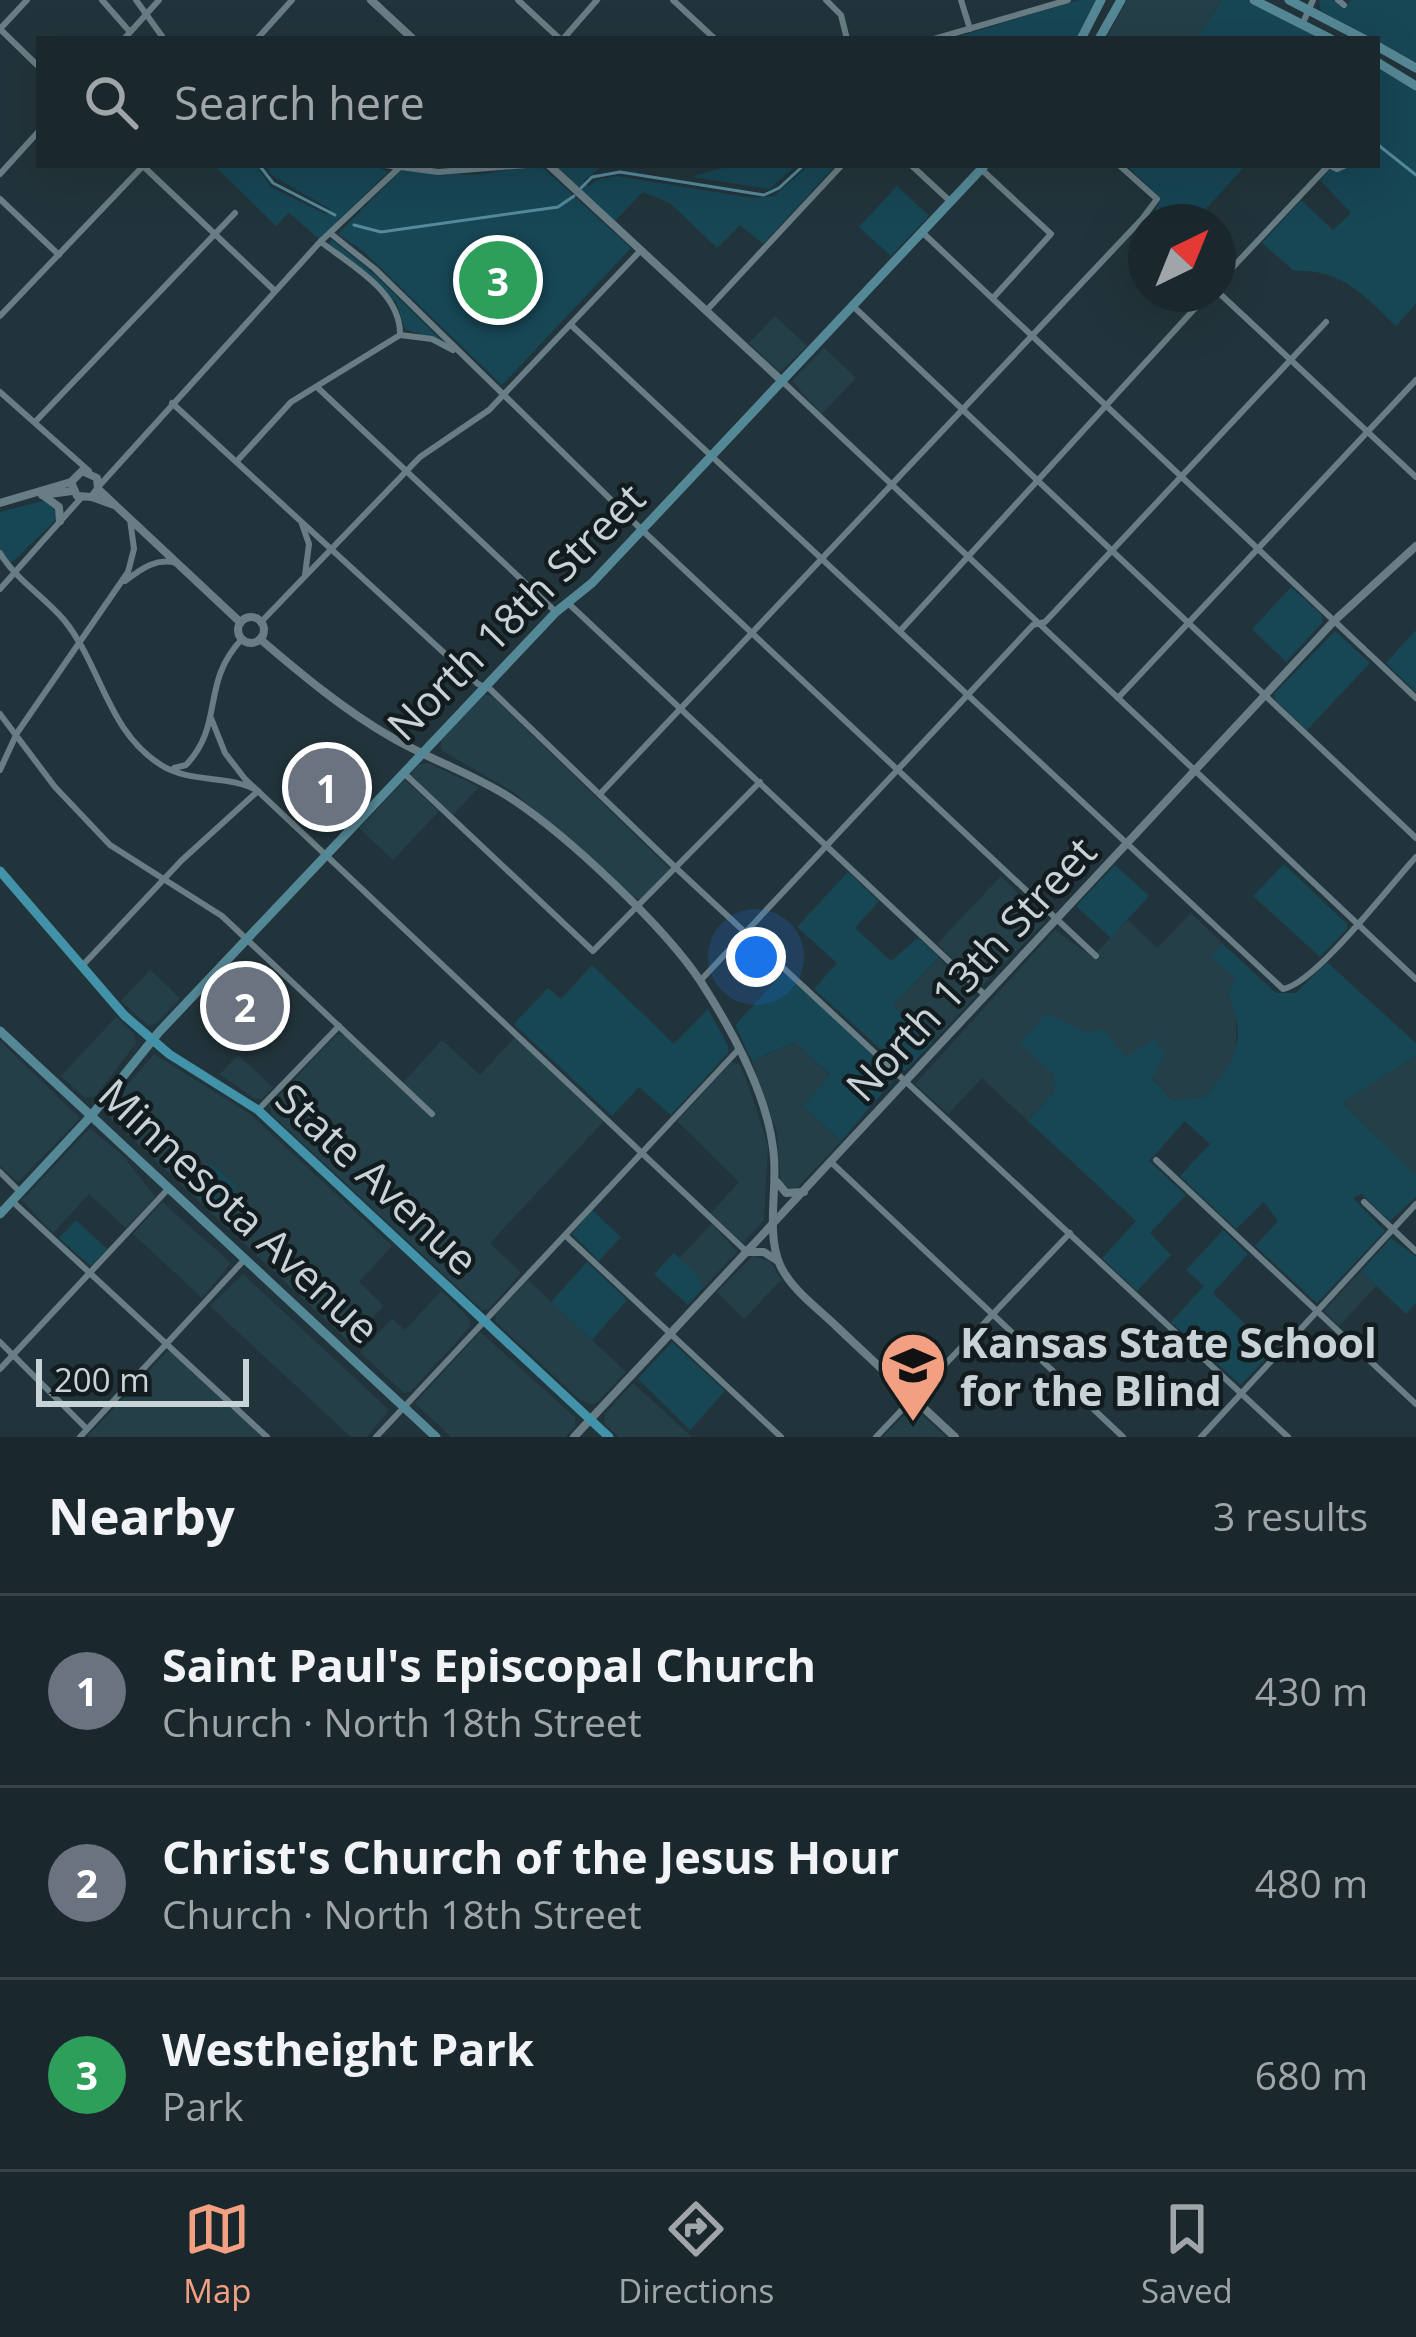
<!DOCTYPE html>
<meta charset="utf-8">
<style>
:root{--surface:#1a272c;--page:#232f34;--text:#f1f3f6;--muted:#9fa5a9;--line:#384448;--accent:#f2a081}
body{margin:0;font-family:"Open Sans",sans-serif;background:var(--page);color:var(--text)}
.compass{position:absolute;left:1128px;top:204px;width:108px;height:108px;border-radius:50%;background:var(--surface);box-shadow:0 12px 48px #0002;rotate:43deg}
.scale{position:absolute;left:36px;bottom:30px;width:213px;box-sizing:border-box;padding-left:12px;border:6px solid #c8d3d7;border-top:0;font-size:33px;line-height:42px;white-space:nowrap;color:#c8d3d7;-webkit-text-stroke:9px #121b1d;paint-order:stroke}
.you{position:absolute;left:756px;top:957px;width:42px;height:42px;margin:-30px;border:9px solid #fff;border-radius:50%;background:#1a73e8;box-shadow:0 0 0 18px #1a73e833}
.badge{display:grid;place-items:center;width:78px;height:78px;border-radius:50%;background:var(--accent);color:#fff;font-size:39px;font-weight:700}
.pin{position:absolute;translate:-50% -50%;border:6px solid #fff;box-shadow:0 3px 12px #0006}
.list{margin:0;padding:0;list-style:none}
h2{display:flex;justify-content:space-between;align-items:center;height:156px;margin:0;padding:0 48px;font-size:51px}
h2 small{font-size:39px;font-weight:400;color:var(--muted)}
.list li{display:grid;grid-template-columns:78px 1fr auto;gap:36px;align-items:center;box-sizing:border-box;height:192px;padding:0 48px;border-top:3px solid var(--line)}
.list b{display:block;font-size:45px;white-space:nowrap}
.list p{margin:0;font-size:39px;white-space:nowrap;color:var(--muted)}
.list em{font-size:39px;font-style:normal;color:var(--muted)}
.icon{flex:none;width:66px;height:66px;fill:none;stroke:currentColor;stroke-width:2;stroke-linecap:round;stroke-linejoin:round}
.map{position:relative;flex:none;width:1416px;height:1437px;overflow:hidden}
.search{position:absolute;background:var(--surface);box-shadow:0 12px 48px #0002;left:36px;right:36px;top:36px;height:132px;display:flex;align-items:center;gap:30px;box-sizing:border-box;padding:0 42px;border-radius:0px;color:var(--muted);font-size:45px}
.sheet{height:732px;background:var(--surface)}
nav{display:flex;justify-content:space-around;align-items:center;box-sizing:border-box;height:168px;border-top:3px solid var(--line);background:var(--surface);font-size:33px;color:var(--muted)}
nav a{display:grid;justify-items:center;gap:6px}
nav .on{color:var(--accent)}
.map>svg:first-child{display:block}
</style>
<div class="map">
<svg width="1416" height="1437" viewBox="0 0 1416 1437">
<rect width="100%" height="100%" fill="#22343b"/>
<!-- built -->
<g fill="#243f48">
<path d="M1127 0H1222L1196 39H1106Z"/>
<path d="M775 316 807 346 780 372 749 343Z"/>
<path d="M824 348 856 378 822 414 792 381Z"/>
<path d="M485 694 493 697 670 869 642 899H637L515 793 441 750V740Z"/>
<path d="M428 763 479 787 453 815 411 775 418 765Z"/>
<path d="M405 780 439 811 393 860 359 828Z"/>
<path d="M1001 876 1045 922 982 986 937 944Z"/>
<path d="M1191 913 1223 944 1212 957 1236 979 1228 992 1236 1012V1058L1206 1096 1173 1101 1152 1077 1165 1055 1126 1058 1047 1014 1055 1091 1028 1121 982 1078 948 1114 915 1084 1055 930 1092 957 1128 920 1157 948Z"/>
<path d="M939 958 976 996 932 1043 893 1005Z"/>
<path d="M150 970 180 998 157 1023 149 1026 121 1001Z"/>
<path d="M116 1017 134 1034 136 1043 96 1096 85 1098 61 1076Z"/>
<path d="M337 1034 346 1036 399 1087 442 1040 480 1075 515 1037 604 1121 490 1243 521 1273 489 1309 482 1310 271 1114 270 1105Z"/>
<path d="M0 1041 80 1118 18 1182 0 1166Z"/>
<path d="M796 1042 830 1076 803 1106 841 1141 794 1191 789 1192 781 1184 777 1132 752 1061Z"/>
<path d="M154 1054 250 1114 392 1246 359 1282 384 1306 349 1342 108 1116 109 1106Z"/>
<path d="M238 1055 273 1087 262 1099H255L220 1074Z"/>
<path d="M1416 1056V1175L1342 1103Z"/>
<path d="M732 1062 740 1065 750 1090 768 1145 764 1220 743 1243 711 1213 739 1182 677 1121Z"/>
<path d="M90 1128 124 1157 155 1197 126 1228 89 1194 53 1233 22 1200Z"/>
<path d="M162 1202 231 1263 202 1298 133 1234Z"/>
<path d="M712 1224 737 1252 703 1288 695 1273 679 1258Z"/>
<path d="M753 1256 770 1261 781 1280 744 1319 717 1292Z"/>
<path d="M1361 1271 1376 1286 1339 1326 1324 1311Z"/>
<path d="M243 1274 389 1410 367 1437H351L210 1306Z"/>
<path d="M528 1280 626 1372 594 1405 580 1400 496 1322V1314Z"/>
<path d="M441 1291 469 1318 471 1326 410 1392 404 1393 360 1352 392 1319 405 1330Z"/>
<path d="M480 1332 575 1417V1427L565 1437H451L415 1403Z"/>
<path d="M169 1350 263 1437H87Z"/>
<path d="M633 1383 692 1437H619L605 1424V1414Z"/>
<path d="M911 1409 917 1410 946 1437H882Z"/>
</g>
<!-- green -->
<g fill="#174655">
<path d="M1079 0H1096L1076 39H950Z"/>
<path d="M1222 0H1247L1324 39H1196Z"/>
<path d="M1319 0H1334L1343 8 1352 0H1416V62L1321 11Z"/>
<path d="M1377 67 1416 91V304L1396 326C1365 296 1340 268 1294 271L1262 243 1301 200 1333 230 1351 213 1320 180 1326 173 1316 165H1377Z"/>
<path d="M214 165H256L271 187 327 215 330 209 271 175 266 165H374L388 172 319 239 289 213 276 226Z"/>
<path d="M540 165 631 248 502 385 363 251 338 234 400 171 476 175Z"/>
<path d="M556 165H623L601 167 583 181 589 186 597 180 617 176 753 198 774 196 809 165H836L763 244 740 225 717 248 670 203 643 192 615 221Z"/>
<path d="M731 165H797L769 189 692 177Z"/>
<path d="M1126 165H1246L1194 222H1150L1161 198Z"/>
<path d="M897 186 929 216 891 256 859 227Z"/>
<path d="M332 240 376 276 443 342 405 329 396 302 328 245Z"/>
<path d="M47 500 56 507 57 519 10 564 0 549V512Z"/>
<path d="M1291 587 1321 614 1323 622 1286 662 1252 629Z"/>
<path d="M1416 630V692L1386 663Z"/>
<path d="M1335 631 1370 663 1307 730 1276 701 1274 694Z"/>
<path d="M1284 864 1347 924V929L1320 957 1253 896Z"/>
<path d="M1115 865 1149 896 1111 938 1076 906Z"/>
<path d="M848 872 879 901 855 928 891 961 918 938 939 957 893 1005 932 1043 905 1071 814 989 837 963 797 927Z"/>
<path d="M1223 944 1276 993H1296L1327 962 1416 1043V1056L1342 1103 1416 1175V1197L1390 1221 1361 1194 1353 1198 1385 1231 1317 1303 1255 1246 1278 1221 1264 1202 1236 1229 1180 1176 1210 1144 1185 1121 1149 1161 1186 1195 1150 1233 1171 1255 1137 1291 1102 1258 1136 1221 1028 1121 1055 1091 1053 1074 1020 1043 1046 1013 1088 1033 1102 1029 1126 1057 1155 1038 1165 1055 1152 1078 1173 1101 1206 1096C1237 1057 1247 1042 1228 992L1236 979 1211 957Z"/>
<path d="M592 965 674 1044 708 1009 728 1046V1053L671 1115 639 1087 612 1116 514 1024 548 988 561 999Z"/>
<path d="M784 972 896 1077 841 1141 803 1106 830 1075 795 1042 752 1061 735 1025Z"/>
<path d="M199 1166H215L238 1187 214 1212 183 1183Z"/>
<path d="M592 1210 621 1237 599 1261 572 1234Z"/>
<path d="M76 1220 107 1249 91 1266 59 1238Z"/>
<path d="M1223 1230 1248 1254 1213 1293 1273 1351 1241 1385 1171 1322 1204 1286 1186 1270Z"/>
<path d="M1391 1238 1416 1257V1303L1406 1314 1361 1271Z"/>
<path d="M674 1253 696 1273 703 1288 688 1305 654 1274Z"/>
<path d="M587 1262 627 1300 592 1340 551 1302Z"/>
<path d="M672 1342 725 1391 690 1430 638 1379Z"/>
</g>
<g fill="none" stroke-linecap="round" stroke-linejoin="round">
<!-- stream -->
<g stroke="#548a9b" stroke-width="3">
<path d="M1377 144 1416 175"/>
<path d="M259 165 273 183 335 215"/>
<path d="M581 188 592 177 620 172 764 195 779 188 804 165"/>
<path d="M354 225 381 232 558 207 574 196"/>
</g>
<!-- minor -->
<g stroke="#687d84" stroke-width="6">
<path d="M27 0 0 29 39 67"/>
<path d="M102 0 130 32"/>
<path d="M136 0 164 39"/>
<path d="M518 0 560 39"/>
<path d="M673 0 715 39"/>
<path d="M826 0 841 15 847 39"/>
<path d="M961 0 970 29"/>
<path d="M1338 0 1344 5"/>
<path d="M1302 25 1313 0"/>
<path d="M124 39 159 0"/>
<path d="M257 39 292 0"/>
<path d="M563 39 597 0"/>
<path d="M934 39 1068 0"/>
<path d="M385 165 438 172 527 165"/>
<path d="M911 165 951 202"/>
<path d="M143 166 275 291"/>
<path d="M981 169 1051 234 993 298"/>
<path d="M0 174 39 131"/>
<path d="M0 199 59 255"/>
<path d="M922 232 1416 698"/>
<path d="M330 233 375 269 642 530 1096 956"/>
<path d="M321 242C352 266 401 292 400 335"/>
<path d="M1218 283 1329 165 1337 169 1346 165"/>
<path d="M1218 292 1416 477"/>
<path d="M854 307 1416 838"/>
<path d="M706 311 842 165"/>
<path d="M0 316 144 165"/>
<path d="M571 325 1283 989C1316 983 1389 886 1416 857"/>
<path d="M400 335 432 339 453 350"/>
<path d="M783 382 1416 979"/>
<path d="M317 387 556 612"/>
<path d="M0 392 89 471"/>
<path d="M172 403 478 684 490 689 677 869 1288 1437"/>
<path d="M36 421 235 213"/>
<path d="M238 460 291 402 400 335"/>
<path d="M99 486 320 242 402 165"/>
<path d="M302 524 309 544 305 575"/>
<path d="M0 553C16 580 44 596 64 620 102 667 107 731 161 765 191 784 229 774 258 791L182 860 82 966"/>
<path d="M125 581C141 569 156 557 177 563"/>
<path d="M0 589 81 498"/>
<path d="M568 603 985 995"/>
<path d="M261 622 420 457 489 410 641 250"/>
<path d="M900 631 1208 294"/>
<path d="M1118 698 1416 380"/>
<path d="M0 714 55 787 110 845 222 916 432 1114"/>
<path d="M211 718 225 753 245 779 748 1253"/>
<path d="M174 768 186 765C225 724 200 683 242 639"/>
<path d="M0 770 17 733 128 572 134 549 130 519"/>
<path d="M405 774 593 951 760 782"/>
<path d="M600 794 1142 219 1157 199 1119 165"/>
<path d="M700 981 1033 625 1045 622 1326 322"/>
<path d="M258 1110 339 1026"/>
<path d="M1156 1160 1416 1404"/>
<path d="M832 1163 1123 1437"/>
<path d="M0 1172 20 1192"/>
<path d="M12 1201 267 1437"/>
<path d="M1364 1202 1416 1251"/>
<path d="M566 1236 781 1437"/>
<path d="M0 1342 87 1429"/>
<path d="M0 1369 169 1188"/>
<path d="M80 1437 245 1259"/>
<path d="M376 1437 739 1049"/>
<path d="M876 1437 1070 1233"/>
<path d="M1201 1437 1416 1204"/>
</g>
<!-- tertiary -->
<g stroke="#687d84" stroke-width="8">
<path d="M371 0 413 39"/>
<path d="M549 165 783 382"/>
<path d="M71 482 77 496 92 497 114 505"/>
<path d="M98 489 240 622"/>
<path d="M42 495 72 491"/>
<path d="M44 496 59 507 60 521"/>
<path d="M0 503 71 482 82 471 97 478 98 489 92 497"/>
<circle cx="251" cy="630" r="13"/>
<path d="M260 639C301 674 344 710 391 737 430 760 474 774 512 799 568 836 664 926 701 982 732 1030 766 1091 773 1148 779 1185 765 1230 780 1265 791 1289 816 1307 835 1325 875 1363 915 1400 955 1437"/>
<path d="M777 1182 786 1193 804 1192"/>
<path d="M750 1252H764L778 1261"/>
<path d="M574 1437 1334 621 1416 546"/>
</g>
<!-- secondary -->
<g stroke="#558896" stroke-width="9">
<path d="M1254 0 1331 39"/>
<path d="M1289 0 1364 39"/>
<path d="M1081 39 1101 0"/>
<path d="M1099 39 1121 0"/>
<path d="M1377 46 1416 68"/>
<path d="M1377 62 1416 86"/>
<path d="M0 1031 436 1437"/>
<path d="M0 1214 91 1116 159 1032 556 612 592 583 985 165"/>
</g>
<!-- primary -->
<path stroke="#4292a9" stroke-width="9" d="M0 871 124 1015 169 1054 258 1110 609 1437"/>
</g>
<!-- icons -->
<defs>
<symbol id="school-pin" viewBox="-11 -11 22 30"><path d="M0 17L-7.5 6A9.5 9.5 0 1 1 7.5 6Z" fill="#f2a081" stroke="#121b1d"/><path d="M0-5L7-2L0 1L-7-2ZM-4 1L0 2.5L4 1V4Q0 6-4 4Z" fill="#111"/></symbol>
</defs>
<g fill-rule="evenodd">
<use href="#school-pin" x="875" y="1327" width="76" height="104"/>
</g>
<g text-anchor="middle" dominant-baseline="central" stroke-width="9" stroke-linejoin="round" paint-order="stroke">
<!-- street labels -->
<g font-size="42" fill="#c8d3d7" stroke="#121b1d">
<text transform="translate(515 611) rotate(-45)">North 18th Street</text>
<text transform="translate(970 968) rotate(-47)">North 13th Street</text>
<text transform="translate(378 1178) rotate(43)">State Avenue</text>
<text transform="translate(240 1210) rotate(43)">Minnesota Avenue</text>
</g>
<!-- poi labels -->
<g font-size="42" font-weight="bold" fill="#c8d3d7" stroke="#121b1d" text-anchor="start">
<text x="960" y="1341">Kansas State School<tspan x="960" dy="48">for the Blind</tspan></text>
</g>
</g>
</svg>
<svg class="compass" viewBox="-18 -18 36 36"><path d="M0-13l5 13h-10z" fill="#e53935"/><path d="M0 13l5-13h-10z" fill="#9fa5a9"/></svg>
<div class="scale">200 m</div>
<div class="you"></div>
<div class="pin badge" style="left:327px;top:787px;background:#6b7280">1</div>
<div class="pin badge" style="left:245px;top:1006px;background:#6b7280">2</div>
<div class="pin badge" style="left:498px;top:280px;background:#2e9e5b">3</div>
<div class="search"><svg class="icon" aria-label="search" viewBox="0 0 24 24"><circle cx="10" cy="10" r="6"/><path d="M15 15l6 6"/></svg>Search here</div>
</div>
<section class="sheet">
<h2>Nearby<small>3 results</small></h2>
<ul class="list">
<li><span class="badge" style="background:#6b7280">1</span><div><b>Saint Paul's Episcopal Church</b><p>Church · North 18th Street</p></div><em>430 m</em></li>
<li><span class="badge" style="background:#6b7280">2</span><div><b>Christ's Church of the Jesus Hour</b><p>Church · North 18th Street</p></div><em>480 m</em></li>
<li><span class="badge" style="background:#2e9e5b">3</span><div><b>Westheight Park</b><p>Park</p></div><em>680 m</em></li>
</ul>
</section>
<nav>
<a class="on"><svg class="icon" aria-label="map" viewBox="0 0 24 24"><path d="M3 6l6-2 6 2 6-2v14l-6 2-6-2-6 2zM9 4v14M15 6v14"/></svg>Map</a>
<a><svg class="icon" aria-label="directions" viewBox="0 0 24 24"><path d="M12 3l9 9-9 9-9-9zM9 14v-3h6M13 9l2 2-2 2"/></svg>Directions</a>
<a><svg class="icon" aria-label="saved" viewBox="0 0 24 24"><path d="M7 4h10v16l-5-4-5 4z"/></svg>Saved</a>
</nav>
